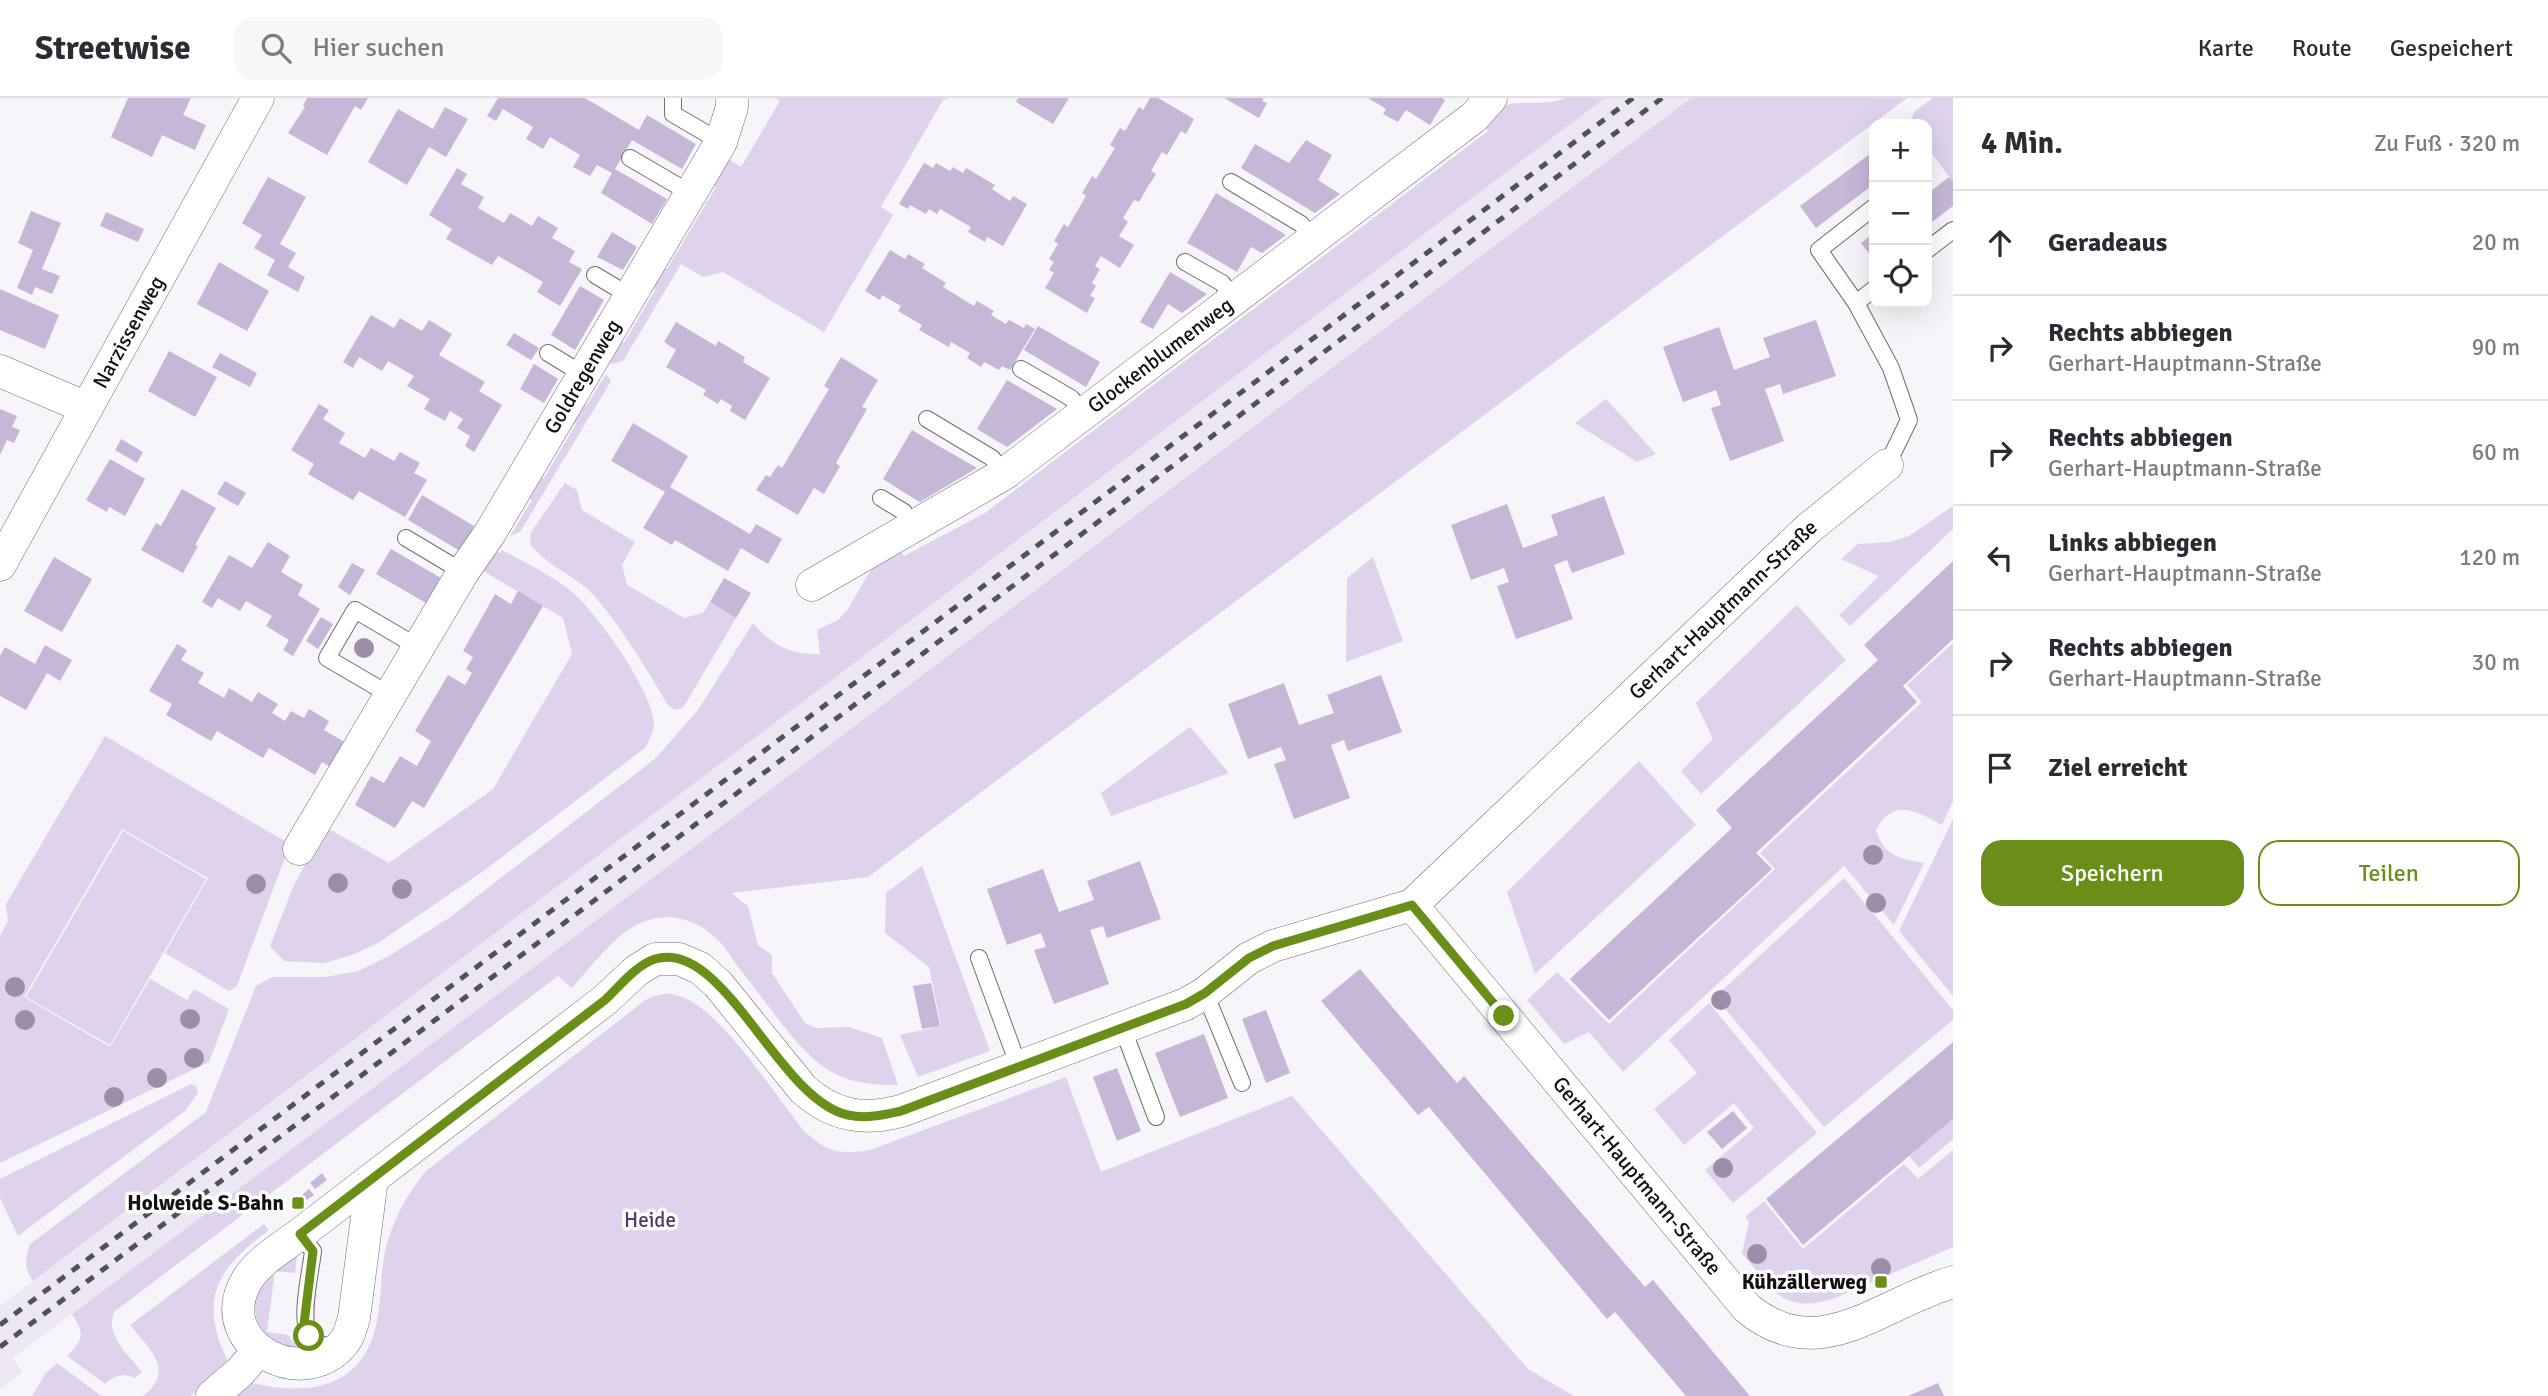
<!DOCTYPE html>
<html lang="de">
<meta charset="utf-8">
<style>
:root{--surface:#fff;--page:#f7f7f7;--text:#2b2b33;--muted:#7c7c81;--line:#e1e1e2;--accent:#6a8f19}
body{margin:0;font-family:Signika,sans-serif;background:var(--page);color:var(--text)}
.controls{position:absolute;right:21px;top:21px;display:grid;overflow:hidden;border-radius:14px;box-shadow:0 7px 28px #0002}
.controls button{width:63px;height:63px;display:grid;place-items:center;padding:0;border:0;border-bottom:2px solid var(--line);background:var(--surface);color:var(--text);font:35px sans-serif}
.stop{position:absolute;width:21px;height:21px;margin:-16px;border:5px solid #6a8f19;border-radius:50%;background:#fff}
.stop.end{background:#6a8f19;border-color:#fff;box-shadow:0 2px 7px #0008}
.list{margin:0;padding:0;list-style:none}
h2{display:flex;justify-content:space-between;align-items:center;height:91px;margin:0;padding:0 28px;font-size:30px}
h2 small{font-size:23px;font-weight:400;color:var(--muted)}
.list li{display:grid;grid-template-columns:46px 1fr auto;gap:21px;align-items:center;box-sizing:border-box;height:105px;padding:0 28px;border-top:2px solid var(--line)}
.list b{display:block;font-size:26px;white-space:nowrap}
.list p{margin:0;font-size:23px;white-space:nowrap;color:var(--muted)}
.list em{font-size:23px;font-style:normal;color:var(--muted)}
.actions{display:flex;gap:14px;padding:21px 28px}
.actions a{flex:1;padding:16px 0;border:2px solid var(--accent);border-radius:21px;text-align:center;font-size:24px;color:var(--accent)}
.actions .main{background:var(--accent);color:#fff}
.icon{flex:none;width:38px;height:38px;fill:none;stroke:currentColor;stroke-width:2;stroke-linecap:round;stroke-linejoin:round}
.map{position:relative;flex:none;width:1953px;height:1298px;overflow:hidden}
header{display:flex;align-items:center;gap:42px;box-sizing:border-box;height:98px;padding:0 35px;background:var(--surface);border-bottom:2px solid var(--line)}
header strong{font-size:33px}
nav{display:flex;gap:38px;margin-inline-start:auto;font-size:24px}
.search{width:490px;height:63px;background:var(--page);display:flex;align-items:center;gap:18px;box-sizing:border-box;padding:0 24px;border-radius:21px;color:var(--muted);font-size:26px}
main{display:flex}
aside{flex:1;background:var(--surface)}
.map>svg:first-child{display:block}
</style>
<header>
<strong>Streetwise</strong>
<div class="search"><svg class="icon" aria-label="search" viewBox="0 0 24 24"><circle cx="10" cy="10" r="6"/><path d="M15 15l6 6"/></svg>Hier suchen</div>
<nav><a>Karte</a><a>Route</a><a>Gespeichert</a></nav>
</header>
<main>
<div class="map">
<svg width="1953" height="1298" viewBox="0 0 1953 1298">
<rect width="100%" height="100%" fill="#f7f5fa"/>
<!-- built -->
<path fill="#ece7f2" d="M1605 0H1691L13 1260 23 1274 0 1291V1208Z"/>
<!-- green -->
<g fill="#ded2ed">
<path d="M775 0H950L943 2 881 109 893 117 824 234 723 174 703 179 681 166 623 263 612 266 603 261 616 240 624 245 655 192 647 186 659 167 667 171 716 89 708 84 723 58 741 69 780 3Z"/>
<path d="M1565 0H1605L33 1183C24 1170 25 1161 30 1146L206 1014 256 888 272 879H326L358 873 389 858 449 820 656 660 698 612 753 525C772 547 790 557 820 556L817 532 838 522 848 511 869 475 884 458 898 448 904 458 985 415 1488 33 1481 22C1490 15 1499 8 1510 6 1529 3 1545 8 1565 0Z"/>
<path d="M1691 0H1907L868 779 731 795 748 808 758 847 772 857V875L805 925 816 930 849 929 882 940 898 987C870 987 846 985 822 968 794 947 765 902 742 874 733 863 726 849 716 840 690 816 657 812 628 832 610 844 587 873 572 890L558 878 114 1214C105 1238 128 1256 142 1274L135 1280C123 1275 115 1277 105 1286L67 1258C84 1240 85 1237 72 1216Z"/>
<path d="M1933 0H1953V84L1927 49V26H1909L1914 14Z"/>
<path d="M606 276 611 283 520 434 510 438 532 402 524 397 536 376 544 380 576 326 568 321 579 303 587 307Z"/>
<path d="M1606 301 1656 356 1637 364 1575 325Z"/>
<path d="M565 385 577 392 582 412 635 444 622 467 627 487 684 520 703 515 710 504 736 520 683 610 675 612 668 607C646 571 624 532 596 500 578 478 547 469 530 446L531 434Z"/>
<path d="M1953 408V431L1850 528 1839 517 1879 478 1841 461 1858 446 1890 444 1909 438Z"/>
<path d="M492 450 500 455 502 452C525 465 552 477 572 494 597 515 651 591 654 624 655 632 649 642 646 649L485 772 378 845 352 857 325 865 284 863 270 848 293 789 325 729 389 765 493 691 572 556 563 520 480 471Z"/>
<path d="M1373 459 1403 543 1346 564 1347 480Z"/>
<path d="M1797 507 1846 562 1701 696 1681 673 1713 641 1696 605Z"/>
<path d="M1953 545V703L1942 727C1916 713 1893 700 1876 732 1885 759 1898 760 1924 765L1894 827 1844 768 1623 974 1589 934 1564 946 1527 902 1557 874 1609 926 1775 771 1760 755 1922 604 1907 587Z"/>
<path d="M1190 629 1229 675 1111 718 1101 695Z"/>
<path d="M105 638 290 746 237 888 229 893 165 855 208 780 122 731 24 899 110 949 150 881 187 902 194 891 229 911 209 964 0 1065V838L8 823 6 806Z"/>
<path d="M1639 663 1696 727 1535 876 1507 794Z"/>
<path d="M1953 721V898L1899 833Z"/>
<path d="M123 733 206 781 110 947 26 899Z"/>
<path d="M922 768 990 953 918 979 900 937 941 928 929 869 885 835 886 795Z"/>
<path d="M1844 780 1953 912V922L1824 1029 1715 899Z"/>
<path d="M669 895C674 897 680 898 685 900 722 915 777 999 804 1033 827 1054 839 1057 870 1052L1066 979 1101 1074 1292 998 1528 1271 1574 1298H233L252 1285C308 1298 361 1291 376 1228 382 1202 380 1174 386 1149 394 1120 407 1096 426 1073L644 903 651 899Z"/>
<path d="M1709 905 1817 1035 1733 1105 1705 1072 1754 1030 1734 1005 1684 1047 1654 1011 1697 975 1669 942Z"/>
<path d="M191 986 197 989 198 995 185 1013 18 1138 0 1100V1081Z"/>
<path d="M1953 1021V1041L1919 1070 1909 1058Z"/>
<path d="M1953 1052V1149L1833 1201C1781 1216 1772 1191 1742 1155L1749 1124 1745 1119 1764 1103 1803 1151 1904 1066 1918 1081Z"/>
<path d="M264 1126 269 1132C218 1170 197 1201 228 1263L216 1281 190 1298H143C176 1272 150 1252 130 1227Z"/>
<path d="M293 1154 297 1158 295 1175 275 1173 267 1234 288 1237 293 1244 305 1250C272 1250 243 1225 260 1190 266 1177 283 1165 293 1154Z"/>
<path d="M57 1265 100 1297 101 1298H32L45 1276Z"/>
</g>
<!-- building -->
<g fill="#c6b6d8">
<path d="M128 0H191L183 17 206 27 195 52 162 37 152 59 111 39Z"/>
<path d="M307 0H368L361 12 355 8 327 57 288 35 305 9 303 8Z"/>
<path d="M498 0H585L639 32 647 17 696 46 682 71 632 42 615 71 667 101 652 126 601 95 612 75 597 67 590 78 573 69 580 57 550 39 543 51 526 41 533 29 503 11 496 23 487 18Z"/>
<path d="M1018 0H1069L1053 26 1016 4Z"/>
<path d="M1150 0H1158L1194 21 1186 36 1181 33 1167 57 1162 54 1151 73 1156 76 1147 90 1139 104 1134 102 1123 120 1128 124 1119 138 1134 147 1120 170 1101 158 1095 168 1100 171 1092 185 1096 188 1090 198 1095 200 1087 215 1045 190 1054 175 1049 172 1054 164 1049 161 1058 146 1054 143 1064 126 1068 129 1086 98 1082 95 1092 78 1096 81 1115 50 1110 47 1120 30 1125 33 1139 9 1143 12Z"/>
<path d="M1224 0H1264L1262 3 1267 5 1259 20Z"/>
<path d="M1368 0H1442L1445 2 1430 27 1406 12 1398 24 1383 16 1386 11Z"/>
<path d="M445 9 468 21 446 59 429 49 407 87 368 64 398 11 433 31Z"/>
<path d="M1306 42 1332 57 1318 82 1340 96 1315 115 1241 70 1255 46 1289 65Z"/>
<path d="M1874 53V86L1816 130 1800 108Z"/>
<path d="M924 65 933 70 936 65 950 73 953 69 963 75 966 70 995 87 992 91 1010 103 1013 98 1027 106 1003 148 987 139 985 144 968 134 971 129 940 111 937 116 929 111 926 116 910 107 908 111 899 106Z"/>
<path d="M457 70 467 76 461 86 484 99 478 110 504 125 510 115 532 128 538 118 558 130 552 140 575 153 569 164 582 171 560 208 537 194 543 184 521 171 498 158 492 167 446 141 452 131 429 117Z"/>
<path d="M268 79 306 99 280 146 296 155 288 169 305 179 298 194 267 177 275 162 254 150 262 137 242 125Z"/>
<path d="M1949 79 1953 84V108L1927 128V96Z"/>
<path d="M1216 95 1253 117 1286 137 1262 155 1251 149 1237 174 1200 152 1187 145Z"/>
<path d="M31 113 61 125 42 171 60 178 52 196 35 189 32 197 17 190 33 152 18 145Z"/>
<path d="M106 114 144 131 138 144 100 128Z"/>
<path d="M612 134 637 149 623 172 597 159Z"/>
<path d="M1874 135V162L1861 145Z"/>
<path d="M890 152 905 161 908 156 925 166 922 170 946 185 943 189 974 208 977 203 994 213 991 217 1006 226 1009 222 1024 230 1026 226 1035 231 1010 272 1002 268 999 272 984 264 981 269 967 260 970 255 951 244 949 249 919 232 922 227 898 213 901 208 882 197 880 202 865 193Z"/>
<path d="M219 164 269 193 247 233 197 206Z"/>
<path d="M1170 174 1207 196 1182 215 1168 206 1153 231 1140 224Z"/>
<path d="M580 188 604 202 575 252 551 237Z"/>
<path d="M0 191 59 217 45 251 0 232Z"/>
<path d="M371 217 394 230 400 220 422 233 429 222 452 236 439 257 485 284 479 293 502 307 474 354 465 348 470 338 457 330 463 321 450 313 445 323 424 311 430 301 407 288 414 278 388 263 382 273 359 259 353 270 343 264Z"/>
<path d="M1816 222 1836 278 1783 296 1780 286 1765 291 1784 343 1730 363 1711 310 1721 307 1716 292 1683 304 1663 249 1719 229 1734 272 1770 259 1763 240Z"/>
<path d="M676 224 716 248 718 243 745 259 743 264 770 280 745 322 730 313 732 308 721 301 718 306 703 297 706 292 666 269 676 252 664 244Z"/>
<path d="M1038 228 1100 264 1086 289 1024 252Z"/>
<path d="M514 235 539 250 531 262 506 247Z"/>
<path d="M169 253 217 279 195 319 148 293Z"/>
<path d="M220 255 257 275 250 289 212 269Z"/>
<path d="M841 259 878 282 862 309 867 311 836 365 840 368 824 396 814 390 798 417 756 392 766 377 770 379 778 367 782 370 829 291 824 288Z"/>
<path d="M534 266 558 281 544 305 520 291Z"/>
<path d="M1007 282 1057 311 1007 349 977 331Z"/>
<path d="M319 306 329 312 323 321 345 335 339 345 365 360 371 350 394 363 400 354 420 365 414 375 427 382 405 419 359 393 353 402 308 376 314 366 291 352Z"/>
<path d="M0 311 17 318 12 329 20 332 14 345 7 342 0 357Z"/>
<path d="M633 325 688 358 670 389 750 436 756 426 782 441 768 466 741 450 728 473 675 442 672 447 643 430 665 394 611 363Z"/>
<path d="M912 332 937 347 977 370 920 404 908 397 883 381Z"/>
<path d="M121 341 143 354 137 365 115 352Z"/>
<path d="M110 361 145 381 125 418 109 409 107 414 86 402Z"/>
<path d="M225 383 246 395 238 408 217 396Z"/>
<path d="M182 391 216 410 195 447 198 448 183 475 141 452 156 425 161 428Z"/>
<path d="M422 397 474 428 460 453 408 422Z"/>
<path d="M1604 398 1625 456 1572 475 1567 462 1554 467 1573 521 1516 541 1497 488 1509 484 1504 470 1471 482 1451 427 1507 406 1523 450 1558 437 1551 417Z"/>
<path d="M268 444 290 458 281 474 303 487 298 497 320 511 293 558 283 552 289 542 266 528 272 518 246 503 240 513 218 500 212 510 202 504 229 457 252 470Z"/>
<path d="M391 451 441 480 426 505 376 476Z"/>
<path d="M54 459 92 481 62 534 24 513Z"/>
<path d="M1953 463V541L1903 588 1917 604 1756 755 1772 771 1609 922 1570 881 1732 730 1716 712 1878 562 1864 547Z"/>
<path d="M352 465 365 472 350 497 338 489Z"/>
<path d="M724 480 751 495 736 520 710 504Z"/>
<path d="M518 493 543 508 424 710 412 703 395 730 355 707 371 678 384 685 400 658 417 668 431 643 415 633 448 577 465 587 472 575 466 571 473 559 463 553 495 496 511 506Z"/>
<path d="M321 519 333 526 318 551 306 543Z"/>
<path d="M177 546 187 552 181 562 204 575 198 585 224 600 229 590 252 604 258 594 278 606 272 615 285 623 291 613 304 620 309 611 329 623 324 632 348 646 334 671 322 664 315 677 269 650 263 660 217 633 211 643 166 617 172 606 149 593Z"/>
<path d="M45 547 72 562 60 583 47 575 26 612 0 598V558L5 549 35 566Z"/>
<path d="M1381 577 1402 634 1348 653 1344 642 1331 647 1350 700 1294 721 1274 666 1286 662 1281 649 1248 661 1228 606 1284 585 1299 627 1334 615 1327 597Z"/>
<path d="M1140 763 1161 821 1107 840 1103 828 1090 832 1109 886 1054 906 1034 852 1046 849 1041 835 1007 847 987 791 1043 771 1059 814 1094 802 1087 783Z"/>
<path d="M1360 871 1457 985 1464 978 1645 1189 1653 1182 1750 1298H1686L1615 1214 1607 1221 1429 1009 1418 1017 1321 903Z"/>
<path d="M931 885 940 928 922 931 913 888Z"/>
<path d="M1266 912 1290 975 1266 985 1242 921Z"/>
<path d="M1204 936 1228 1000 1180 1019 1155 955Z"/>
<path d="M1953 944V1021L1803 1147 1766 1101Z"/>
<path d="M1117 970 1141 1033 1117 1043 1093 979Z"/>
<path d="M1733 1013 1747 1030 1722 1051 1707 1034Z"/>
<path d="M322 1075 327 1082 315 1091 310 1085Z"/>
<path d="M309 1091 314 1097 300 1107 296 1102Z"/>
<path d="M1938 1285 1944 1298H1908Z"/>
</g>
<g fill="none" stroke-linecap="round" stroke-linejoin="round">
<defs>
<g id="service">
<path d="M673 0V16L721 44"/>
<path d="M630 60 690 95"/>
<path d="M1231 84 1301 126 1313 141"/>
<path d="M1927 152 1953 132"/>
<path d="M1185 164 1222 185 1234 201"/>
<path d="M595 177 630 198"/>
<path d="M1874 191 1856 205 1891 270 1909 322 1887 367"/>
<path d="M1856 205 1819 152 1874 109"/>
<path d="M548 255 584 277"/>
<path d="M1021 271 1071 300 1084 316"/>
<path d="M927 321 992 360 1004 376"/>
<path d="M881 400 904 414 913 429"/>
<path d="M406 440 463 474"/>
<path d="M390 597 327 560 355 512 418 549"/>
<path d="M979 860 1019 969"/>
<path d="M1205 895 1242 985"/>
<path d="M1123 931 1156 1019"/>
<path d="M300 1136 313 1153C311 1173 298 1225 311 1239 318 1247 326 1248 336 1250"/>
</g>
<g id="minor">
<path d="M0 273 87 310"/>
<path id="s1" d="M0 467 258 0"/>
<path id="s2" d="M812 487 1004 376 1474 19 1491 0"/>
<path id="s3" d="M299 751 463 474 490 435 721 44 732 9V0"/>
<path id="s4" d="M1412 807 1809 430 1887 367"/>
<path id="s5" d="M372 1081 354 1220C352 1227 350 1234 347 1240 309 1298 208 1248 247 1182 258 1163 283 1149 300 1136L605 902 636 873 655 861H679L700 870 718 886 803 991C833 1018 863 1023 901 1013L1186 906 1205 895 1249 860 1273 848 1412 807 1747 1210C1819 1270 1880 1205 1953 1184"/>
<path d="M212 1298 240 1274 257 1254"/>
</g>
</defs>
<!-- service casing -->
<use href="#service" stroke="#706e73" stroke-width="18"/>
<!-- minor casing -->
<use href="#minor" stroke="#706e73" stroke-width="33"/>
<!-- service -->
<use href="#service" stroke="#fff" stroke-width="16"/>
<!-- minor -->
<use href="#minor" stroke="#fff" stroke-width="32"/>
<!-- rail -->
<g stroke="#525154" stroke-width="5" stroke-dasharray="9 9" stroke-linecap="butt">
<path d="M0 1227 1633 0"/>
<path d="M0 1249 1662 0"/>
</g>
</g>
<!-- trees -->
<g fill="#9c8ea9">
<circle cx="364" cy="550" r="10"/>
<circle cx="1873" cy="757" r="10"/>
<circle cx="338" cy="785" r="10"/>
<circle cx="256" cy="786" r="10"/>
<circle cx="402" cy="791" r="10"/>
<circle cx="1876" cy="805" r="10"/>
<circle cx="15" cy="889" r="10"/>
<circle cx="1721" cy="902" r="10"/>
<circle cx="190" cy="921" r="10"/>
<circle cx="25" cy="922" r="10"/>
<circle cx="194" cy="960" r="10"/>
<circle cx="157" cy="980" r="10"/>
<circle cx="114" cy="999" r="10"/>
<circle cx="1723" cy="1070" r="10"/>
<circle cx="1757" cy="1156" r="10"/>
<circle cx="1881" cy="1170" r="10"/>
</g>
<g fill="none" stroke-linecap="round" stroke-linejoin="round">
<!-- route -->
<path stroke="#6a8f19" stroke-width="9" d="M309 1238 304 1226 313 1153 300 1136 605 902C619 889 636 867 655 861 724 840 778 1002 848 1017 866 1021 883 1017 901 1013L1186 906 1205 895 1249 860 1273 848 1412 807 1504 918"/>
</g>
<!-- markers -->
<g fill="#6a8f19" stroke="#fff" stroke-width="2.5">
<rect x="291" y="1098" width="14" height="14" rx="3.5"/>
<rect x="1874" y="1177" width="14" height="14" rx="3.5"/>
</g>
<g text-anchor="middle" dominant-baseline="central" stroke-width="7" stroke-linejoin="round" paint-order="stroke">
<!-- street labels -->
<g font-size="21" fill="#111012" stroke="#fff">
<text stroke="none"><textPath href="#s1" startOffset="266">Narzissenweg</textPath></text>
<text stroke="none"><textPath href="#s2" startOffset="418">Glockenblumenweg</textPath></text>
<text stroke="none"><textPath href="#s3" startOffset="551">Goldregenweg</textPath></text>
<text stroke="none"><textPath href="#s4" startOffset="429">Gerhart-Hauptmann-Straße</textPath></text>
<text stroke="none"><textPath href="#s5" startOffset="2077">Gerhart-Hauptmann-Straße</textPath></text>
</g>
<!-- poi labels -->
<g font-size="21" font-weight="bold" fill="#111012" stroke="#fff" text-anchor="end">
<text x="284" y="1105">Holweide S-Bahn</text>
<text x="1867" y="1184">Kühzällerweg</text>
</g>
<!-- park labels -->
<g font-size="21" fill="#513a67" stroke="#fff">
<text x="650" y="1122">Heide</text>
</g>
</g>
</svg>
<div class="controls">
<button>+</button>
<button>−</button>
<button><svg class="icon" aria-label="locate" viewBox="0 0 24 24"><circle cx="12" cy="12" r="6"/><path d="M12 2v4M12 18v4M2 12h4M18 12h4"/></svg></button>
</div>
<div class="stop" style="left:309px;top:1238px"></div>
<div class="stop end" style="left:1504px;top:918px"></div>
</div>
<aside>
<h2>4 Min.<small>Zu Fuß · 320 m</small></h2>
<ul class="list">
<li><svg class="icon" aria-label="ahead" viewBox="0 0 24 24"><path d="M12 20V5M6 11l6-6 6 6"/></svg><div><b>Geradeaus</b></div><em>20 m</em></li>
<li><svg class="icon" aria-label="right" viewBox="0 0 24 24"><path d="M7 20v-9h11M14 6l5 5-5 5"/></svg><div><b>Rechts abbiegen</b><p>Gerhart-Hauptmann-Straße</p></div><em>90 m</em></li>
<li><svg class="icon" aria-label="right" viewBox="0 0 24 24"><path d="M7 20v-9h11M14 6l5 5-5 5"/></svg><div><b>Rechts abbiegen</b><p>Gerhart-Hauptmann-Straße</p></div><em>60 m</em></li>
<li><svg class="icon" aria-label="left" viewBox="0 0 24 24"><path d="M17 20v-9H6M10 6l-5 5 5 5"/></svg><div><b>Links abbiegen</b><p>Gerhart-Hauptmann-Straße</p></div><em>120 m</em></li>
<li><svg class="icon" aria-label="right" viewBox="0 0 24 24"><path d="M7 20v-9h11M14 6l5 5-5 5"/></svg><div><b>Rechts abbiegen</b><p>Gerhart-Hauptmann-Straße</p></div><em>30 m</em></li>
<li><svg class="icon" aria-label="arrive" viewBox="0 0 24 24"><path d="M6 21V4h12l-3 4 3 4H6"/></svg><div><b>Ziel erreicht</b></div></li>
</ul>
<div class="actions"><a class="main">Speichern</a><a>Teilen</a></div>
</aside>
</main>
